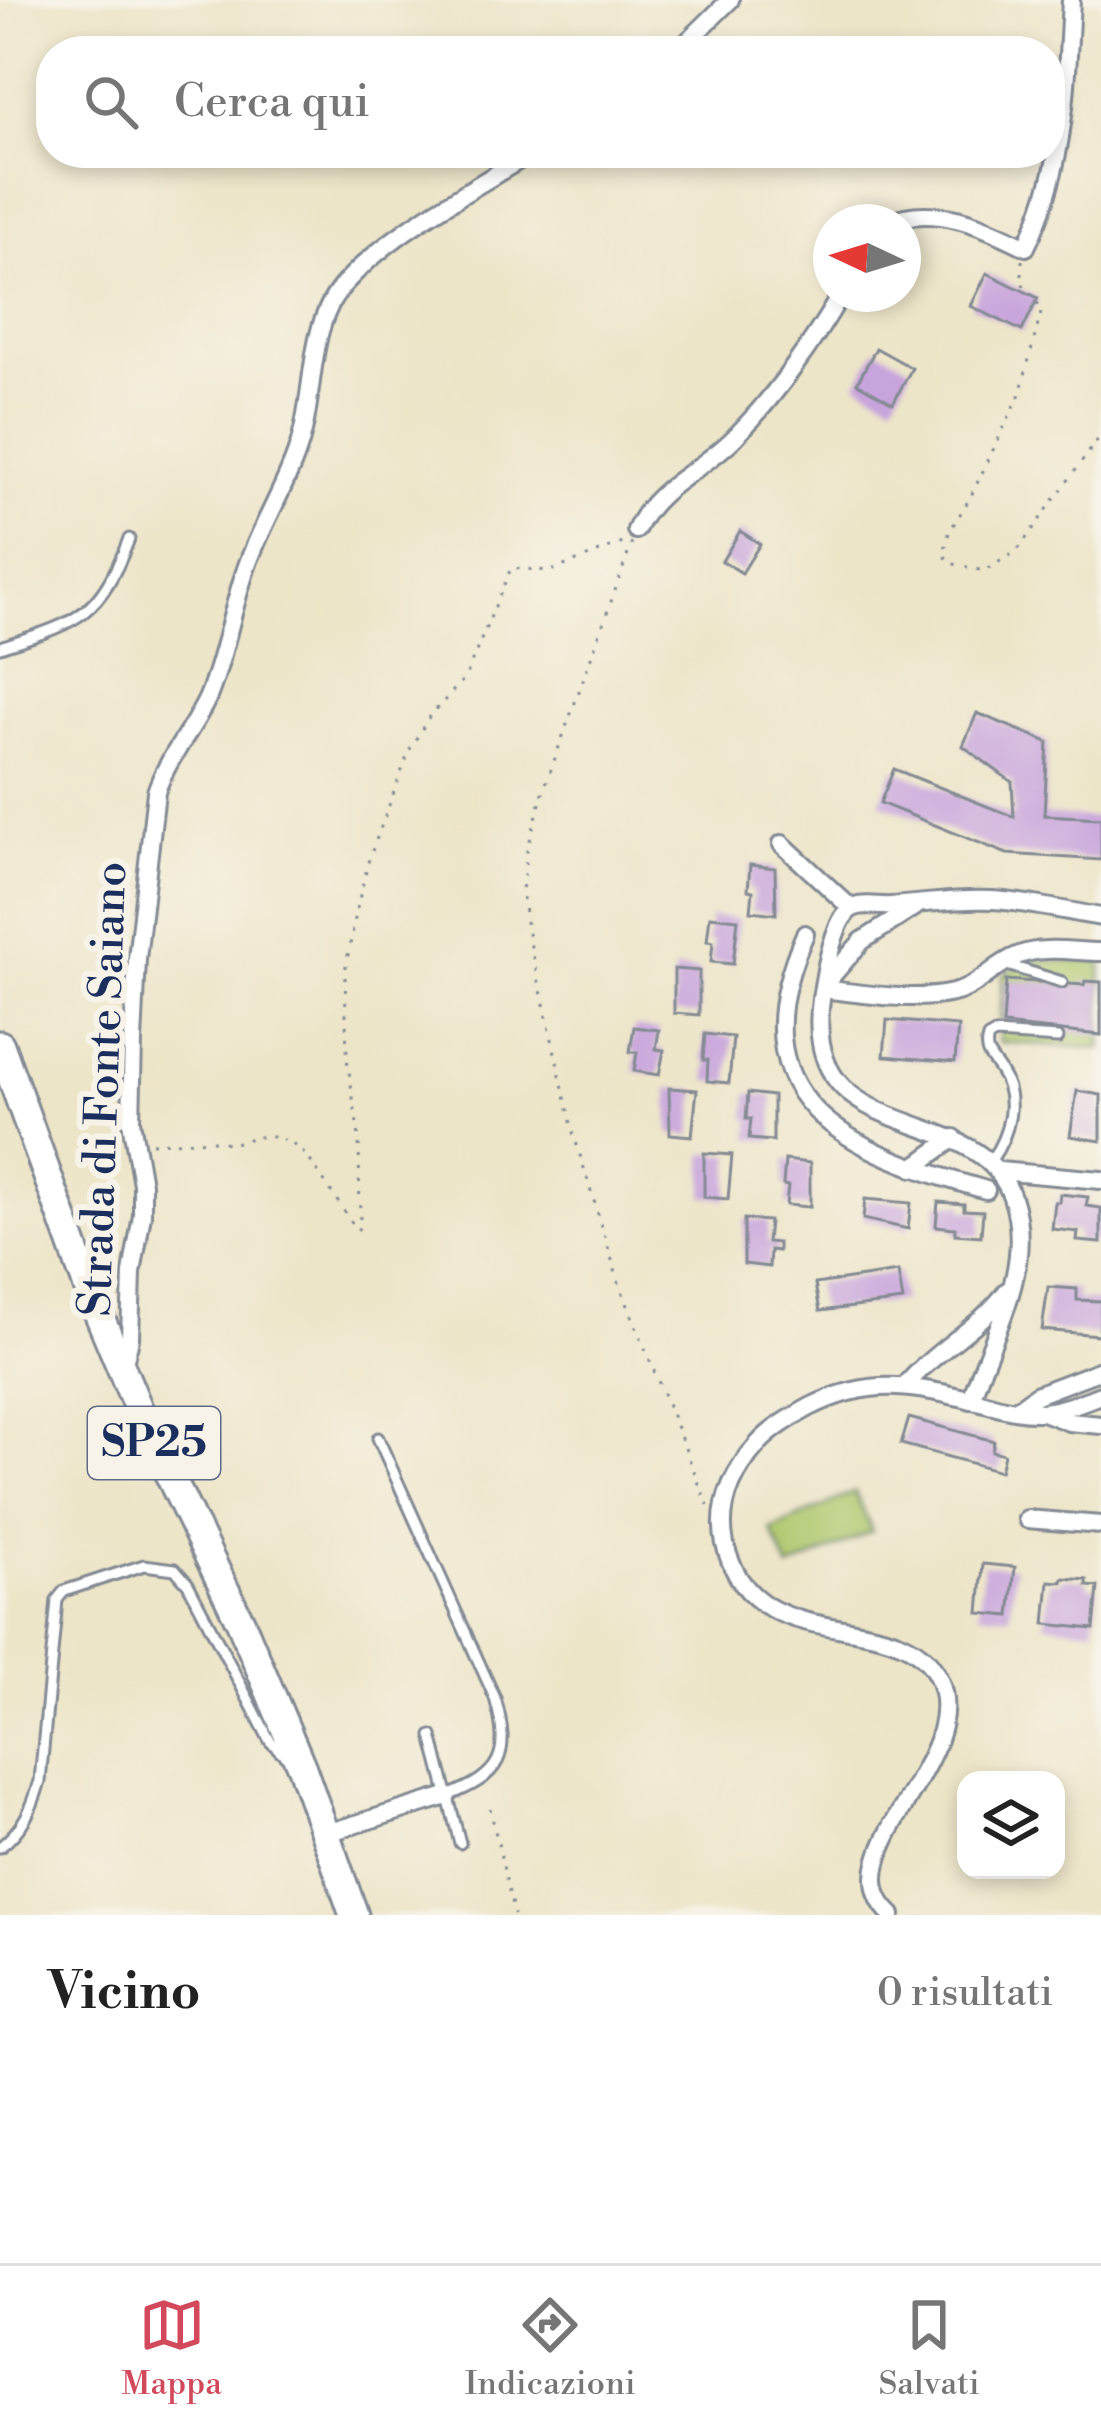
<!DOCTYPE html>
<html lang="it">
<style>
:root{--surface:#fff;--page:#f2f2f2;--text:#222;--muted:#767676;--line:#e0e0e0;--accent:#d1495b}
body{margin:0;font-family:"Libre Bodoni",serif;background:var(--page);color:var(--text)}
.controls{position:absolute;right:36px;bottom:36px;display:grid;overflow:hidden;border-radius:24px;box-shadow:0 6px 18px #0003}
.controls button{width:108px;height:108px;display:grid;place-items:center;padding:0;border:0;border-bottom:3px solid var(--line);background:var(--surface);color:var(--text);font:60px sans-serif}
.compass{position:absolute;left:813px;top:204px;width:108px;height:108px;border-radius:50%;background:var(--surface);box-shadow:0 6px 18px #0003;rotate:274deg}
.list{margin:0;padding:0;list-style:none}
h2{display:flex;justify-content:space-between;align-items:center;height:156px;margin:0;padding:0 48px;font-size:51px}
h2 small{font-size:39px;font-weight:400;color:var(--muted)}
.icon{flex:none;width:66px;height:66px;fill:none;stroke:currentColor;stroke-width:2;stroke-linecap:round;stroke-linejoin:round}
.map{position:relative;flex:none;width:1101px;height:1915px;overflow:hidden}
.search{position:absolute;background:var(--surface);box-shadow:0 6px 18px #0003;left:36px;right:36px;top:36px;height:132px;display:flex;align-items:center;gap:30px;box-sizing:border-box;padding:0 42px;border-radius:48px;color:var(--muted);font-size:45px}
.sheet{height:348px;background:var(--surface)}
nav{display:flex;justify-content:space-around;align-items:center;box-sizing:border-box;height:168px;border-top:3px solid var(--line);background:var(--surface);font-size:33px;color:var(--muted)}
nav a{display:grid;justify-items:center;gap:6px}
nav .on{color:var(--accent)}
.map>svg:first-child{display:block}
</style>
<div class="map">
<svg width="1101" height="1915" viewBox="0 0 1101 1915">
<rect width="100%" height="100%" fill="#f7f3e8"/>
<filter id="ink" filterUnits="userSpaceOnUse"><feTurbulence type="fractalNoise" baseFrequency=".00833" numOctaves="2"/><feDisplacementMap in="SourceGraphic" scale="24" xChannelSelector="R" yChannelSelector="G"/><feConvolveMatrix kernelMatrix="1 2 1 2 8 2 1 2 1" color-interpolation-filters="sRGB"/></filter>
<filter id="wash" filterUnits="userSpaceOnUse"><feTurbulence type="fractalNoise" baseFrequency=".004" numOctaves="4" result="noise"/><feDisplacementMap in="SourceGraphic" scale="48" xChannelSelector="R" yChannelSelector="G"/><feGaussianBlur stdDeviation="2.7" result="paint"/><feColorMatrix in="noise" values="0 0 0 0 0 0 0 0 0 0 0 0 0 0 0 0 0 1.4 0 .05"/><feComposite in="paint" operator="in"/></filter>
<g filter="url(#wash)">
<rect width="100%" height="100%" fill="#ede5c8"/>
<!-- green -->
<g fill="#aec76c" stroke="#647b65" stroke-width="3">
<path d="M1031 960 1101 962V1049L999 1042 1003 974Z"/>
<path d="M855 1492 872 1531 789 1569 771 1530Z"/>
</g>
<g id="blocks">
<!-- building -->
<g fill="#c8a4dc">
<path d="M987 273 1038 298 1022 331 971 306Z"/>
<path d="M876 348 912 368 893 403 857 383Z"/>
<path d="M740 531 760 544 742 573 722 561Z"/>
<path d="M977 713 1048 742 1044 815 1101 818V860L1007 854 880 803 894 769 1014 817 1012 782 963 746Z"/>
<path d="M750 865 775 868 776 914 751 911 753 891 748 890Z"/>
<path d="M710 916 738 919 733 964 711 962 713 942 707 941Z"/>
<path d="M674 969 699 971V1015L674 1013Z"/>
<path d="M1006 980 1084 985 1085 981 1101 982V1035L1003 1025Z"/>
<path d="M887 1020 958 1026 955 1062 884 1056Z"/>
<path d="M634 1027 659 1030 656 1049 664 1050 659 1075 634 1071 637 1052H630Z"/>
<path d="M705 1034 733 1037 729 1083 707 1081 708 1060H703Z"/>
<path d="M669 1088 697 1090 692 1136 670 1134Z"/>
<path d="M1077 1091 1101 1095V1141L1070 1136Z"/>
<path d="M748 1093 773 1096V1141L749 1139 751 1119H746Z"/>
<path d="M704 1153 732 1155 728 1199 704 1197Z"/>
<path d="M785 1160 810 1163V1207L786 1205 788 1186 783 1185Z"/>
<path d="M1060 1194 1088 1197 1086 1206 1101 1208V1243L1077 1241 1078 1232 1052 1229 1055 1202H1059Z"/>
<path d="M865 1199 911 1203 908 1229 863 1219Z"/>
<path d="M938 1202 964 1204V1210L983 1211 981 1236 955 1234V1228L936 1226Z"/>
<path d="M744 1219 769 1221 767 1242 778 1243V1251L770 1250 769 1267 744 1264Z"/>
<path d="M898 1272 903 1301 820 1311 815 1284Z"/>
<path d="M1048 1287 1077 1289V1300L1101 1301 1099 1335 1042 1330Z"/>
<path d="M909 1418 994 1441 992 1451 1004 1454 1000 1471 901 1444Z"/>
<path d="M983 1564 1015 1567 1010 1616 979 1613Z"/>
<path d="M1063 1578 1087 1580V1586L1098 1587 1094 1629 1045 1624 1049 1581 1062 1582Z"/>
</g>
</g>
</g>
<g filter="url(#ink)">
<use href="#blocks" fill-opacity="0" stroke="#848a93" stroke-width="3"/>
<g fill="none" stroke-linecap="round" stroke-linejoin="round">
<defs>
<g id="service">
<path d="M0 647C77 622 98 619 129 539"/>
<path d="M1004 964 1062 982"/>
<path d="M991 1160C1009 1135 1019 1099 1000 1071 992 1058 983 1054 988 1038L995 1034 1058 1038"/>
<path d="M378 1438 495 1698C511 1755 502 1775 447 1796"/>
<path d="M432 1736 460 1843"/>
<path d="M0 1847C23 1829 32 1809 40 1781L57 1600 64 1591 144 1565 175 1569 188 1584 270 1741 292 1762"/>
</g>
<g id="minor">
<path d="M678 51 730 0"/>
<path d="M888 222C933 203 985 226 1026 247 1066 166 1066 88 1071 0"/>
<path d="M636 530C656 485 703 471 736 436 775 396 813 343 841 294"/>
<path d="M782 844 851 908"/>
<path d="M805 934C730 1101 848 1152 986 1190"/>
<path d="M830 978 862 941 915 907"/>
<path d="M823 989C863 994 913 1002 953 993 979 987 994 965 1017 956 1041 945 1076 952 1101 952"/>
<path d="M913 1168 954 1138"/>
<path d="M999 1171 1101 1180"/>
<path d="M122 1371 130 1339 132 1273 142 1215V1184L131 1121 133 1041 137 959 156 792C167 758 193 730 208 697 225 655 232 608 247 566 261 526 285 489 298 449 316 397 306 326 344 284 392 231 470 191 531 153"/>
<path d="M906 1385C937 1348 979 1329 1007 1291"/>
<path d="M971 1400C991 1336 1036 1267 1012 1197 976 1096 800 1153 821 999 825 974 830 941 842 919 846 914 848 909 855 907 865 903 880 907 891 906 925 904 958 898 992 900 1028 902 1065 911 1101 917"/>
<path d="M1016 1410 1036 1395 1101 1370"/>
<path d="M1043 1412 1069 1422 1101 1425"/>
<path d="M1027 1519 1101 1525"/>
<path d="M327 1833 447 1796"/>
<path d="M892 1915C827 1857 971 1762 940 1682 907 1596 754 1667 725 1544 717 1506 733 1472 758 1444 771 1429 792 1417 810 1407 871 1376 913 1386 977 1401 998 1406 1018 1413 1040 1412 1061 1411 1081 1402 1101 1395"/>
</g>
<path id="primary" d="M0 1045 90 1293 143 1420 241 1623 302 1768 354 1915"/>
</defs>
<!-- service casing -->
<use href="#service" stroke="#848a93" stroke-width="15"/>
<!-- minor casing -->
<use href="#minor" stroke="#848a93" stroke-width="22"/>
<!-- primary casing -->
<use href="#primary" stroke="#848a93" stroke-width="33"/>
<!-- path -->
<g stroke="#848a93" stroke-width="3" stroke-dasharray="3 9" stroke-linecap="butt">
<path d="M1022 260V283L1042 309 1020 394 970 498 949 532 944 554 950 563 984 571 1017 551 1101 435"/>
<path d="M632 543 544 789 527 851 522 890 527 929 573 1132 619 1283 708 1506"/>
<path d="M152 1143 216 1140 231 1144 255 1137H275L290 1142 307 1156 357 1230 360 1227 359 1137 347 1058 345 971 358 903 369 859 410 749 429 717 465 678 511 568 551 571 628 541"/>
<path d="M490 1808 514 1915"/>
</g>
<!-- service -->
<use href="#service" stroke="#fff" stroke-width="9"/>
<!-- minor -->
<use href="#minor" stroke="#fff" stroke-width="16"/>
<!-- primary -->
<use href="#primary" stroke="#fff" stroke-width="27"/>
</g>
</g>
<g text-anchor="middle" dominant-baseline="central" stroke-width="12" stroke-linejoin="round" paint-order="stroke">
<!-- shield labels -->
<rect fill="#f7f3e8" stroke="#5d6a87" stroke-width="3" x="88" y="1407" width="132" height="72" rx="9"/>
<g font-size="42" font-weight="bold" fill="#1b2f5e">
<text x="154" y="1443">SP25</text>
</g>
<!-- street labels -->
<g font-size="45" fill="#1b2f5e" stroke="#f7f3e8">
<text transform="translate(104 1089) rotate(-88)">Strada di Fonte Saiano</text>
</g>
</g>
</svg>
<div class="controls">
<button><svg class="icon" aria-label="layers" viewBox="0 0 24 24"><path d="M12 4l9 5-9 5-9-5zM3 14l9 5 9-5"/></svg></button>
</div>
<svg class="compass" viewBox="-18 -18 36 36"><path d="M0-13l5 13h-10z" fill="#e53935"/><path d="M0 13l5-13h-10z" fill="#767676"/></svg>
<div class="search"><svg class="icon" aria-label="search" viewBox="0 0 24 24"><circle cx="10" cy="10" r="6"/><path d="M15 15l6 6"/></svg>Cerca qui</div>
</div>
<section class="sheet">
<h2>Vicino<small>0 risultati</small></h2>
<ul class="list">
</ul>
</section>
<nav>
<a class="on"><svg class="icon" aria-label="map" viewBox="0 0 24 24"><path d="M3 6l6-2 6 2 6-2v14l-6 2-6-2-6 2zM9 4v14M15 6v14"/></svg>Mappa</a>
<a><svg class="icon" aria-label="directions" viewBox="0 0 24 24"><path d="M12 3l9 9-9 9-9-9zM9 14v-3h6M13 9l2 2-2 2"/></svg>Indicazioni</a>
<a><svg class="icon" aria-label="saved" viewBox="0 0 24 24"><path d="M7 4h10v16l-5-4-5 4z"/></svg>Salvati</a>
</nav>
